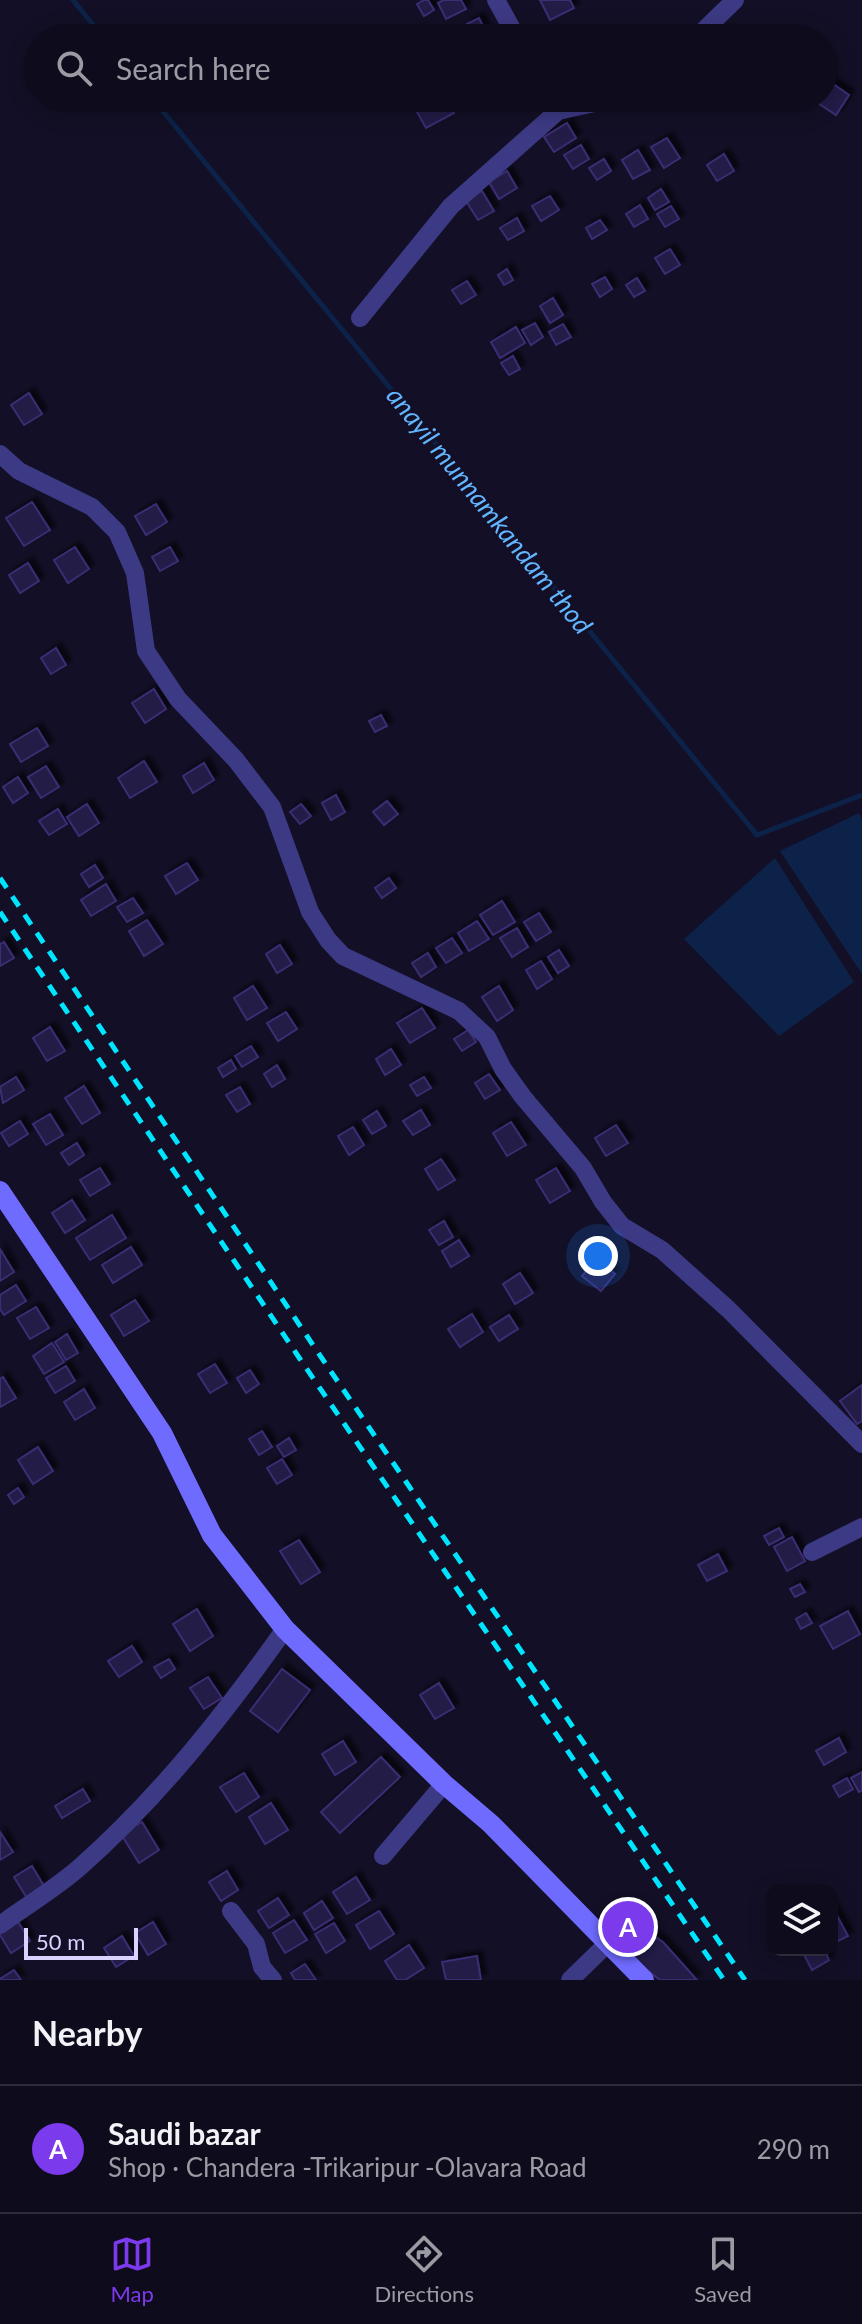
<!DOCTYPE html>
<meta charset="utf-8">
<style>
:root{--surface:#0e0b1c;--page:#171425;--text:#f1f3f6;--muted:#9b9ba3;--line:#2e2b3b;--accent:#7c3aed}
body{margin:0;font-family:Lato,sans-serif;background:var(--page);color:var(--text)}
.controls{position:absolute;right:24px;bottom:24px;display:grid;overflow:hidden;border-radius:16px;box-shadow:0 4px 20px #0003}
.controls button{width:72px;height:72px;display:grid;place-items:center;padding:0;border:0;border-bottom:2px solid var(--line);background:var(--surface);color:var(--text);font:40px sans-serif}
.scale{position:absolute;left:24px;bottom:20px;width:114px;box-sizing:border-box;padding-left:8px;border:4px solid #d9d4ff;border-top:0;font-size:22px;line-height:28px;white-space:nowrap;color:#d9d4ff;-webkit-text-stroke:6px #130f26;paint-order:stroke}
.you{position:absolute;left:598px;top:1256px;width:28px;height:28px;margin:-20px;border:6px solid #fff;border-radius:50%;background:#1a73e8;box-shadow:0 0 0 12px #1a73e833}
.badge{display:grid;place-items:center;width:52px;height:52px;border-radius:50%;background:var(--accent);color:#fff;font-size:26px;font-weight:700}
.pin{position:absolute;translate:-50% -50%;border:4px solid #fff;box-shadow:0 2px 8px #0006}
.list{margin:0;padding:0;list-style:none}
h2{display:flex;justify-content:space-between;align-items:center;height:104px;margin:0;padding:0 32px;font-size:34px}
h2 small{font-size:26px;font-weight:400;color:var(--muted)}
.list li{display:grid;grid-template-columns:52px 1fr auto;gap:24px;align-items:center;box-sizing:border-box;height:128px;padding:0 32px;border-top:2px solid var(--line)}
.list b{display:block;font-size:30px;white-space:nowrap}
.list p{margin:0;font-size:26px;white-space:nowrap;color:var(--muted)}
.list em{font-size:26px;font-style:normal;color:var(--muted)}
.icon{flex:none;width:44px;height:44px;fill:none;stroke:currentColor;stroke-width:2;stroke-linecap:round;stroke-linejoin:round}
.map{position:relative;flex:none;width:862px;height:1980px;overflow:hidden}
.search{position:absolute;background:var(--surface);box-shadow:0 4px 20px #0003;left:24px;right:24px;top:24px;height:88px;display:flex;align-items:center;gap:20px;box-sizing:border-box;padding:0 28px;border-radius:44px;color:var(--muted);font-size:30px}
.sheet{height:232px;background:var(--surface)}
nav{display:flex;justify-content:space-around;align-items:center;box-sizing:border-box;height:112px;border-top:2px solid var(--line);background:var(--surface);font-size:22px;color:var(--muted)}
nav a{display:grid;justify-items:center;gap:4px}
nav .on{color:var(--accent)}
.map>svg:first-child{display:block}
</style>
<div class="map">
<svg width="862" height="1980" viewBox="0 0 862 1980">
<defs>
<filter id="shadow"><feDropShadow dx="5" dy="-5" stdDeviation="2" flood-color="#0009"/></filter>
</defs>
<rect width="100%" height="100%" fill="#130f26"/>
<!-- water -->
<g fill="#0c2248">
<path d="M859 813 862 819V974L780 851Z"/>
<path d="M775 858 854 982 779 1036 684 939Z"/>
</g>
<g fill="none" stroke-linecap="round" stroke-linejoin="round">
<!-- stream -->
<g stroke="#0c2248" stroke-width="5">
<path d="M73 0 104 38"/>
<path d="M152 98 757 835 862 795"/>
</g>
</g>
<!-- building -->
<g fill="#241b47" stroke="#3b2d73" stroke-width="2" filter="url(#shadow)">
<path d="M424 0H428L434 10 424 16 417 4Z"/>
<path d="M444 0H461L466 9 446 19 438 3Z"/>
<path d="M540 0H570L574 8 550 20Z"/>
<path d="M479 18 487 34 474 38 467 24Z"/>
<path d="M829 81 849 95 836 115 815 101 818 98H824V89Z"/>
<path d="M427 98H446L454 113 426 128 413 105Z"/>
<path d="M567 123 576 138 554 152 544 137Z"/>
<path d="M667 138 680 158 664 168 651 147Z"/>
<path d="M581 145 589 159 573 169 564 155Z"/>
<path d="M638 150 650 170 633 179 622 160Z"/>
<path d="M724 154 734 171 717 181 707 165Z"/>
<path d="M604 159 611 171 597 180 589 168Z"/>
<path d="M507 171 517 188 499 199 489 182Z"/>
<path d="M661 189 669 202 655 210 648 198Z"/>
<path d="M482 191 494 211 478 220 466 201Z"/>
<path d="M550 196 559 210 541 221 532 206Z"/>
<path d="M640 205 648 219 634 227 626 214Z"/>
<path d="M671 206 679 219 665 227 657 214Z"/>
<path d="M517 218 524 231 508 240 500 228Z"/>
<path d="M600 220 607 230 592 239 586 228Z"/>
<path d="M670 249 680 265 665 274 655 258Z"/>
<path d="M507 269 513 280 504 285 498 275Z"/>
<path d="M605 277 612 289 600 297 592 284Z"/>
<path d="M637 278 645 291 634 297 626 285Z"/>
<path d="M467 281 476 295 461 304 452 290Z"/>
<path d="M553 298 563 315 550 323 540 306Z"/>
<path d="M535 323 543 337 531 345 522 330Z"/>
<path d="M563 324 571 337 556 345 549 332Z"/>
<path d="M516 327 525 343 500 358 491 342Z"/>
<path d="M513 356 520 369 509 375 501 363Z"/>
<path d="M29 393 42 414 24 425 11 405Z"/>
<path d="M32 502 50 530 24 546 6 518Z"/>
<path d="M156 504 167 522 146 535 135 516Z"/>
<path d="M75 547 89 569 68 583 54 560Z"/>
<path d="M170 547 178 561 160 571 152 557Z"/>
<path d="M28 563 39 581 20 593 9 575Z"/>
<path d="M56 648 66 665 51 674 41 658Z"/>
<path d="M154 689 166 709 145 723 132 703Z"/>
<path d="M381 715 387 726 375 732 369 721Z"/>
<path d="M37 728 48 746 21 762 10 744Z"/>
<path d="M144 761 157 782 130 798 118 778Z"/>
<path d="M204 763 214 780 193 793 183 776Z"/>
<path d="M46 766 59 787 41 798 28 777Z"/>
<path d="M18 777 28 793 13 803 3 787Z"/>
<path d="M336 795 345 812 331 820 322 803Z"/>
<path d="M387 801 398 814 384 825 373 812Z"/>
<path d="M87 804 99 823 79 836 67 817Z"/>
<path d="M301 804 311 816 300 824 290 812Z"/>
<path d="M58 809 67 824 49 835 39 821Z"/>
<path d="M187 863 198 880 176 894 165 876Z"/>
<path d="M95 865 103 878 89 887 81 874Z"/>
<path d="M389 878 396 888 382 898 375 888Z"/>
<path d="M106 884 116 901 91 916 81 900Z"/>
<path d="M133 898 143 913 127 922 117 907Z"/>
<path d="M502 901 515 922 493 935 480 915Z"/>
<path d="M539 913 551 932 536 941 524 922Z"/>
<path d="M147 920 163 944 144 956 129 931Z"/>
<path d="M477 921 489 939 469 951 458 933Z"/>
<path d="M517 928 528 947 512 957 500 938Z"/>
<path d="M452 938 462 953 446 963 436 948Z"/>
<path d="M4 942 14 958 0 966V944Z"/>
<path d="M280 945 292 964 277 973 266 954Z"/>
<path d="M559 950 569 966 558 973 548 957Z"/>
<path d="M428 953 436 967 421 977 412 963Z"/>
<path d="M541 961 552 979 537 989 526 970Z"/>
<path d="M253 986 267 1008 247 1020 234 998Z"/>
<path d="M499 986 513 1010 497 1021 482 997Z"/>
<path d="M422 1008 435 1028 410 1043 397 1023Z"/>
<path d="M286 1012 297 1029 278 1041 267 1023Z"/>
<path d="M50 1027 65 1051 47 1061 33 1038Z"/>
<path d="M468 1030 476 1042 462 1051 454 1039Z"/>
<path d="M251 1046 258 1057 242 1067 235 1056Z"/>
<path d="M391 1049 401 1065 385 1075 376 1059Z"/>
<path d="M231 1060 236 1069 223 1077 218 1068Z"/>
<path d="M277 1065 285 1079 272 1087 264 1074Z"/>
<path d="M489 1074 500 1090 485 1099 475 1083Z"/>
<path d="M16 1077 24 1090 3 1103 0 1087Z"/>
<path d="M424 1077 431 1088 417 1096 410 1085Z"/>
<path d="M84 1086 100 1113 82 1124 65 1098Z"/>
<path d="M240 1087 250 1104 237 1112 226 1095Z"/>
<path d="M421 1110 430 1125 413 1135 403 1121Z"/>
<path d="M377 1111 386 1126 372 1134 363 1120Z"/>
<path d="M50 1114 63 1135 46 1145 33 1124Z"/>
<path d="M20 1121 28 1134 9 1146 1 1133Z"/>
<path d="M511 1122 526 1145 507 1156 493 1133Z"/>
<path d="M616 1125 628 1143 606 1156 595 1138Z"/>
<path d="M353 1127 364 1145 349 1155 338 1136Z"/>
<path d="M77 1143 84 1155 69 1165 61 1153Z"/>
<path d="M441 1159 455 1180 438 1190 425 1169Z"/>
<path d="M100 1168 110 1184 90 1196 80 1180Z"/>
<path d="M556 1168 570 1191 550 1203 536 1180Z"/>
<path d="M72 1200 85 1220 65 1233 52 1213Z"/>
<path d="M112 1215 126 1238 90 1260 76 1238Z"/>
<path d="M444 1221 453 1237 439 1245 429 1230Z"/>
<path d="M459 1240 469 1256 451 1267 442 1251Z"/>
<path d="M131 1247 142 1265 113 1283 102 1265Z"/>
<path d="M0 1249 14 1272 0 1281Z"/>
<path d="M596 1259 615 1274 601 1291 582 1276Z"/>
<path d="M520 1273 533 1293 515 1304 503 1284Z"/>
<path d="M16 1285 26 1301 4 1315 0 1309V1295Z"/>
<path d="M135 1300 149 1321 124 1336 111 1315Z"/>
<path d="M36 1307 49 1328 30 1339 17 1318Z"/>
<path d="M472 1314 483 1332 460 1347 448 1329Z"/>
<path d="M509 1315 518 1329 499 1341 490 1327Z"/>
<path d="M67 1334 78 1353 66 1360 55 1342Z"/>
<path d="M52 1343 64 1362 44 1374 33 1356Z"/>
<path d="M215 1364 227 1383 210 1393 198 1374Z"/>
<path d="M66 1366 75 1381 55 1393 46 1378Z"/>
<path d="M250 1370 259 1384 246 1393 237 1378Z"/>
<path d="M3 1377 16 1398 0 1407V1379Z"/>
<path d="M862 1385V1421L857 1424 840 1401Z"/>
<path d="M84 1389 95 1408 75 1420 64 1402Z"/>
<path d="M262 1431 272 1447 259 1455 249 1439Z"/>
<path d="M289 1438 296 1450 284 1457 277 1446Z"/>
<path d="M38 1447 53 1471 33 1484 18 1460Z"/>
<path d="M282 1459 292 1475 277 1484 267 1468Z"/>
<path d="M18 1488 24 1497 14 1504 8 1495Z"/>
<path d="M779 1528 784 1537 769 1545 764 1536Z"/>
<path d="M792 1537 805 1561 787 1571 774 1547Z"/>
<path d="M299 1540 320 1572 301 1584 280 1551Z"/>
<path d="M718 1554 727 1571 707 1581 698 1565Z"/>
<path d="M800 1584 805 1592 795 1597 790 1589Z"/>
<path d="M197 1609 213 1636 190 1651 173 1624Z"/>
<path d="M848 1611 860 1634 833 1649 820 1626Z"/>
<path d="M806 1613 812 1623 801 1629 796 1619Z"/>
<path d="M132 1646 142 1662 119 1677 108 1661Z"/>
<path d="M169 1659 175 1669 161 1678 154 1667Z"/>
<path d="M282 1669 310 1690 278 1732 250 1711Z"/>
<path d="M208 1677 222 1698 204 1709 190 1688Z"/>
<path d="M439 1683 454 1708 435 1719 420 1695Z"/>
<path d="M839 1738 846 1752 824 1765 816 1751Z"/>
<path d="M343 1741 356 1762 335 1775 322 1754Z"/>
<path d="M381 1757 400 1777 340 1833 321 1812Z"/>
<path d="M862 1772V1790L859 1792 851 1778Z"/>
<path d="M244 1773 259 1797 236 1812 220 1787Z"/>
<path d="M847 1778 853 1789 839 1797 833 1786Z"/>
<path d="M83 1789 90 1801 62 1818 55 1806Z"/>
<path d="M271 1803 288 1830 265 1844 249 1817Z"/>
<path d="M142 1822 159 1850 139 1863 121 1834Z"/>
<path d="M0 1832 13 1852 0 1860Z"/>
<path d="M32 1866 44 1886 27 1898 14 1877Z"/>
<path d="M227 1871 238 1890 221 1901 209 1882Z"/>
<path d="M356 1877 370 1900 347 1914 333 1892Z"/>
<path d="M278 1898 289 1915 269 1928 258 1911Z"/>
<path d="M322 1901 333 1918 314 1930 304 1913Z"/>
<path d="M833 1908 848 1936 832 1944V1909Z"/>
<path d="M379 1911 394 1934 370 1949 356 1925Z"/>
<path d="M17 1920 30 1941 11 1953 0 1935V1930Z"/>
<path d="M294 1920 307 1940 285 1953 273 1933Z"/>
<path d="M153 1922 166 1944 148 1955 135 1933Z"/>
<path d="M334 1923 345 1941 326 1953 315 1934Z"/>
<path d="M646 1931 663 1942 697 1980H660L631 1957 620 1933Z"/>
<path d="M122 1936 134 1956 116 1967 104 1948Z"/>
<path d="M409 1945 424 1968 405 1980H397L385 1961Z"/>
<path d="M824 1950 829 1960 812 1970 802 1951Z"/>
<path d="M477 1956 481 1980H446L442 1962Z"/>
<path d="M305 1964 316 1980H295L291 1973Z"/>
<path d="M14 1970 21 1980H1L0 1979Z"/>
</g>
<g fill="none" stroke-linecap="round" stroke-linejoin="round">
<!-- minor -->
<g stroke="#3d3a85" stroke-width="18">
<path d="M496 0 517 38"/>
<path d="M696 38 735 0"/>
<path d="M360 318 451 206 558 111 617 98"/>
<path d="M0 454 19 471 92 507 117 532 135 573 146 651 178 699 236 760 272 807 310 912 328 940 343 956 459 1011 487 1037 503 1069 523 1097 583 1168 603 1202 622 1226 662 1250 728 1309 862 1444"/>
<path d="M812 1552 862 1527"/>
<path d="M383 1856 444 1784"/>
<path d="M231 1911 256 1944 262 1967 273 1980"/>
<path d="M0 1925C26 1906 56 1888 80 1867 160 1796 223 1716 285 1629"/>
<path d="M570 1980 607 1944"/>
</g>
<!-- secondary -->
<path stroke="#6f6bff" stroke-width="20" d="M0 1191 162 1433 212 1535 285 1629 444 1784 491 1824 644 1980"/>
<!-- rail -->
<g stroke="#00e5ff" stroke-width="5" stroke-dasharray="12 10" stroke-linecap="butt">
<path d="M0 878 317 1351 745 1980"/>
<path d="M0 912 300 1359 724 1980"/>
</g>
</g>
<g text-anchor="middle" dominant-baseline="central" stroke-width="6" stroke-linejoin="round" paint-order="stroke">
<!-- water labels -->
<g font-size="26" font-style="italic" fill="#62b6ff" stroke="#130f26">
<text transform="translate(490 510) rotate(51)">anayil munnamkandam thod</text>
</g>
</g>
</svg>
<div class="controls">
<button><svg class="icon" aria-label="layers" viewBox="0 0 24 24"><path d="M12 4l9 5-9 5-9-5zM3 14l9 5 9-5"/></svg></button>
</div>
<div class="scale">50 m</div>
<div class="you"></div>
<div class="pin badge" style="left:628px;top:1927px">A</div>
<div class="search"><svg class="icon" aria-label="search" viewBox="0 0 24 24"><circle cx="10" cy="10" r="6"/><path d="M15 15l6 6"/></svg>Search here</div>
</div>
<section class="sheet">
<h2>Nearby<small></small></h2>
<ul class="list">
<li><span class="badge">A</span><div><b>Saudi bazar</b><p>Shop · Chandera -Trikaripur -Olavara Road</p></div><em>290 m</em></li>
</ul>
</section>
<nav>
<a class="on"><svg class="icon" aria-label="map" viewBox="0 0 24 24"><path d="M3 6l6-2 6 2 6-2v14l-6 2-6-2-6 2zM9 4v14M15 6v14"/></svg>Map</a>
<a><svg class="icon" aria-label="directions" viewBox="0 0 24 24"><path d="M12 3l9 9-9 9-9-9zM9 14v-3h6M13 9l2 2-2 2"/></svg>Directions</a>
<a><svg class="icon" aria-label="saved" viewBox="0 0 24 24"><path d="M7 4h10v16l-5-4-5 4z"/></svg>Saved</a>
</nav>
